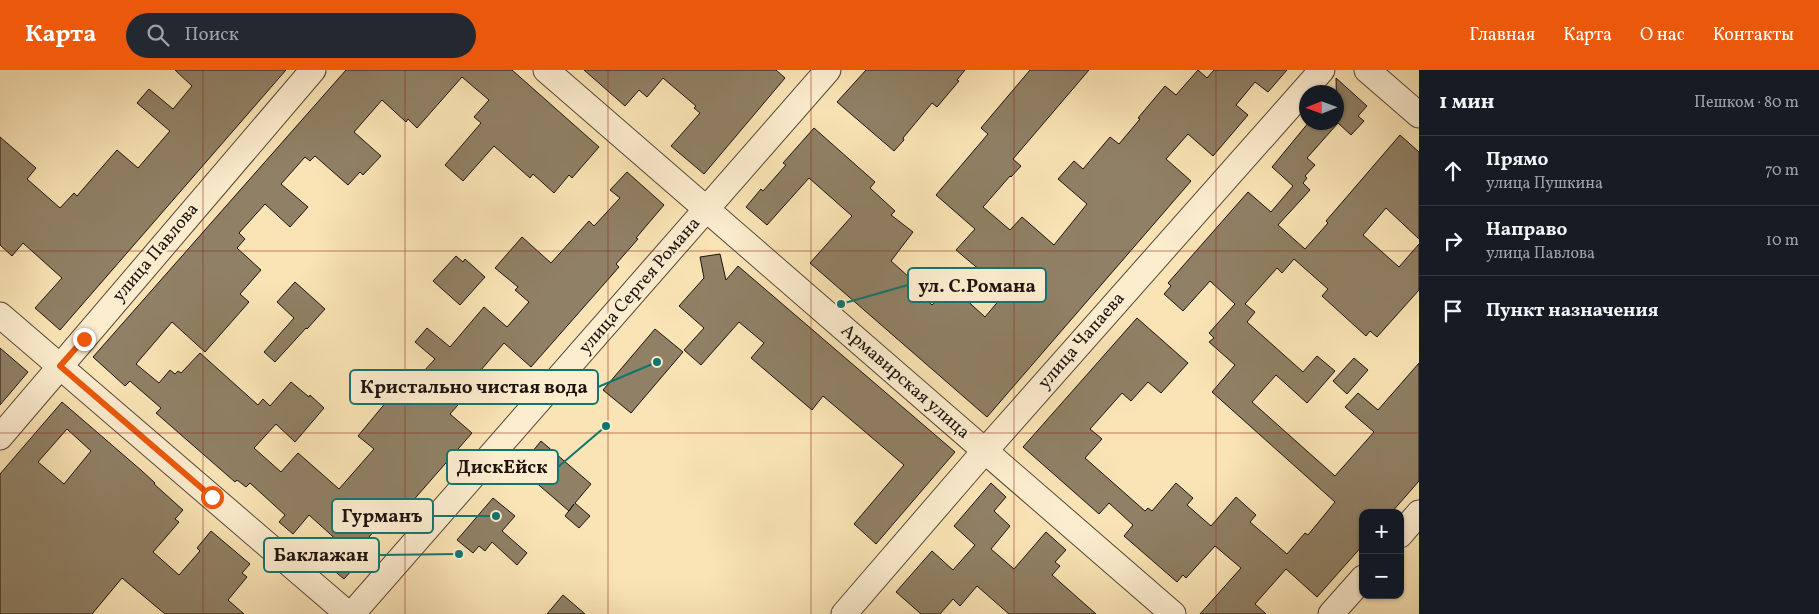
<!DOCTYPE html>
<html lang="ru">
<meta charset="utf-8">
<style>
:root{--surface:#171b24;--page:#242831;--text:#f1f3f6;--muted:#9ea1a6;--line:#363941;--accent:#ea580c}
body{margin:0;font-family:Vollkorn,serif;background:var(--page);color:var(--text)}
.controls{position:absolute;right:15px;bottom:15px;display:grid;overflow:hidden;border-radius:10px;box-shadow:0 1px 4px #0004}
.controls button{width:45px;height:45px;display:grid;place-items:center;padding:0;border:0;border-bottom:1px solid var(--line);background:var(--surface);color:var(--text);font:25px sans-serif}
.compass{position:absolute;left:1299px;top:15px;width:45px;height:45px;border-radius:50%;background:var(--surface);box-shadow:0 1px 4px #0004;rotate:269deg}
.stop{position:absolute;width:15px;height:15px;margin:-11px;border:4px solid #ea580c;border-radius:50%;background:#fff}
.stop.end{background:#ea580c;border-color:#fff;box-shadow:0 1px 5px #0008}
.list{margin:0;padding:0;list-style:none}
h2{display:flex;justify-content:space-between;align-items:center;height:65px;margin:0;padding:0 20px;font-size:21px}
h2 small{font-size:16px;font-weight:400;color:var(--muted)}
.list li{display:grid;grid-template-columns:32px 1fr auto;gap:15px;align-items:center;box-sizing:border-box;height:70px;padding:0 20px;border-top:1px solid var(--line)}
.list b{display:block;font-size:19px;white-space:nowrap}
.list p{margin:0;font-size:16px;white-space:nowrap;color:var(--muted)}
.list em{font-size:16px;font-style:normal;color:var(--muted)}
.icon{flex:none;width:28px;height:28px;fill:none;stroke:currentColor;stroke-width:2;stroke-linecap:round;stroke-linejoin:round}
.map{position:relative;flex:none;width:1419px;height:544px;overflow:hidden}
header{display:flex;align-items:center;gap:30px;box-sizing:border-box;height:70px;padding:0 25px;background:var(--accent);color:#fff}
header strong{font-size:24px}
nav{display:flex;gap:28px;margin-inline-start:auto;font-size:18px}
.search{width:350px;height:45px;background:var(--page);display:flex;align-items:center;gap:12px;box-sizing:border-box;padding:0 18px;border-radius:28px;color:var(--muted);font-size:19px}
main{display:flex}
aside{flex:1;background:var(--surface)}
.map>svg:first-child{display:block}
</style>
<header>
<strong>Карта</strong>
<div class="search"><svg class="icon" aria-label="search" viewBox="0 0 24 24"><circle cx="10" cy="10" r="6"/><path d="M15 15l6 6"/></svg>Поиск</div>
<nav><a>Главная</a><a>Карта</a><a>О нас</a><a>Контакты</a></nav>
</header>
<main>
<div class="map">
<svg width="1419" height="544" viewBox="0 0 1419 544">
<rect width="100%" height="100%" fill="#fae4b5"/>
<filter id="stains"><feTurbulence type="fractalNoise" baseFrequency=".004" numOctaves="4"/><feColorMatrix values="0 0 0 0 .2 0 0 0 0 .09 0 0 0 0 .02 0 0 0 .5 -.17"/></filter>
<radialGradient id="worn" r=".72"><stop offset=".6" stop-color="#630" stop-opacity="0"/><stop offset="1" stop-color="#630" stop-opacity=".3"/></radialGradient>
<!-- building -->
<g fill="#908065" stroke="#1e130f" fill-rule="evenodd">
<path d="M175 0H286L60 260 35 238 62 208 23 173 12 186 0 175V67L36 98 27 109 60 138 74 123 77 126 117 80 138 98 170 61 137 33 149 19 173 39 192 16Z"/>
<path d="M346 0H512L599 77 572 108 569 105 554 123 533 104 530 108 494 76 463 111 445 95 481 53 474 47 489 30 462 7 417 58 408 49 406 52 382 30 354 62 381 86 363 105 360 102 348 115 315 86 310 91 305 87 281 114 308 137 290 157 265 134 239 163 245 169 237 178 261 200 240 224 249 232 205 282 172 252 136 294 159 313 170 300 175 304 178 301 181 303 200 283 258 335 263 329 270 336 291 312 309 327 310 325 324 338 295 372 276 354 254 378 281 402 298 383 339 419 374 379 358 366 392 325 395 328 408 312 411 315 435 289 415 272 427 258 450 277 484 237 507 257 529 232 515 220 518 217 495 198 522 167 551 193 589 151 594 156 620 128 610 120 627 102 664 135 636 168 638 169 616 194 619 197 531 297 504 273 469 314 473 318 450 344 472 363 397 449 390 443 354 484 361 490 344 509 324 492 340 473 309 445 293 464 279 452 285 445 250 413 246 417 237 410 235 412 156 343 161 338 130 311 125 316 93 287Z"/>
<path d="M584 0H776L785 8 704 104 671 76 700 43 694 38 696 36 663 8 647 27 639 20 625 36Z"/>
<path d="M866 0H965L957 10 959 11 937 37 932 33 903 68 904 70 894 81 837 32Z"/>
<path d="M1030 0H1089L1013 89 1021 96 1011 107 1010 106 983 137 1010 160 1022 147 1054 175 1087 134 1058 109 1074 91 1083 99 1110 67 1119 74 1140 49 1138 48 1165 16 1176 25 1198 0 1207 8 1214 0H1287L1268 22 1255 12 1236 35 1248 45 1213 86 1188 64 1166 89 1191 111 987 347 810 193 852 146 809 108 767 155 746 137 761 119 763 121 786 95 783 93 814 58 875 112 870 118 895 141 891 145 913 162 891 191 910 208 907 212 932 235 950 215 985 247 1006 222 956 180 975 159 936 125 988 64 981 58Z"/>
<path d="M1336 8 1367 36 1358 46 1364 51 1351 65 1338 53 1307 88 1315 95 1305 106 1307 108 1303 113 1310 120 1278 155 1305 179 1328 153 1326 151 1400 65 1419 82V169L1386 138 1363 165 1399 197 1419 174V220L1377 267 1370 261 1366 266 1322 226 1328 219 1294 189 1282 203 1277 198 1245 234 1255 242 1247 252 1303 302 1317 286 1335 301 1307 333 1276 305 1252 332 1335 406 1374 362 1345 337 1358 323 1378 340 1419 293V411L1391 443H1363V475L1317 527 1286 499 1255 534 1266 544H1200L1241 498 1215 476 1186 508 1183 505 1177 512 1124 466 1133 455 1109 433 1099 444 1023 377 1137 248 1188 293 1161 323 1148 312 1131 331 1122 323 1090 359 1102 369 1085 388 1145 441 1148 438 1152 441 1176 413 1193 428 1187 435 1211 456 1236 427 1256 445 1250 452 1287 484 1305 463 1308 465 1335 432 1212 322 1235 295 1209 272 1214 268 1209 263 1235 234 1210 211 1183 241 1164 224 1171 216 1168 213 1248 122 1271 142 1293 116 1272 97 1309 52H1337Z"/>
<path d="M720 184 726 210 738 196 955 382 876 474 854 454 904 395 823 326 812 340 751 288 764 273 739 252 701 295 684 280 704 258 679 236 704 208 700 187Z"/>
<path d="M456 186 463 192 465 189 485 207 460 235 433 211Z"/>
<path d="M295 212 325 239 307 259 306 258 275 292 264 282 294 248 277 232Z"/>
<path d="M655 259 683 282 631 343 603 320Z"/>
<path d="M0 278 28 302 0 335Z"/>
<path d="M1354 288 1368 300 1347 324 1333 311Z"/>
<path d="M62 332 142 401 155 413 154 414 183 440 175 449 179 452 153 482 179 505 200 481 197 478 211 461 250 494 242 503 247 507 228 530 244 544H165L122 508 92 544H0V404ZM67 359 91 381 64 414 38 392Z"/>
<path d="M541 371 591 414 575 433 590 446 579 458 565 446 574 434 569 441 519 398Z"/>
<path d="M991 413 1006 427 994 441 1010 456 991 479 1014 499 1046 462 1066 480 1055 492 1060 496 1052 505 1096 544H1009L977 516 960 536 953 529 940 544H921L896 522 932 481 953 500 975 475 954 456Z"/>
<path d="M493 428 515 446 502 461 527 483 517 495 492 472 485 481 479 476 473 483 457 470Z"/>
<path d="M563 525 585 544H547Z"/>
</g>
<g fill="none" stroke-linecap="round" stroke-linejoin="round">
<defs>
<g id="minor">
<path d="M546 0 1173 544"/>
<path d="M1367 0 1419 45"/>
<path d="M0 245 348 544"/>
<path d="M0 367 313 0"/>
<path d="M1400 465 1419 443"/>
<path d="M352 544 828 0"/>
<path d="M844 544 976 391 1322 0"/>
<path d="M1331 544 1363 508"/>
</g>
</defs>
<!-- minor casing -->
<use href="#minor" stroke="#554738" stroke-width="27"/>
<!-- minor -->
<use href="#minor" stroke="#fcedcf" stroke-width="25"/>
</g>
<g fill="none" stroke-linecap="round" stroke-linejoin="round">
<!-- route -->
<path stroke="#ea580c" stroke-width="6" d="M84 269 60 296 212 427"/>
</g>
<!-- grid -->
<path fill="none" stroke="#8f2418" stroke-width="1" stroke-opacity="0.55" d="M203 0V544M405 0V544M608 0V544M811 0V544M1014 0V544M1216 0V544M0 181H1419M0 363H1419"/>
<g text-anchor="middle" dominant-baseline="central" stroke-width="5" stroke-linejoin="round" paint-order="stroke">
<!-- street labels -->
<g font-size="18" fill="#1e130f" stroke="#fcedcf">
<text transform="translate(156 183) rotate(-50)">улица Павлова</text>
<text transform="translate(640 216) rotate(-49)">улица Сергея Романа</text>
<text transform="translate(1082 271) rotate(-49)">улица Чапаева</text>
<text transform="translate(905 312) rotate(41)">Армавирская улица</text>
</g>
</g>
<!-- callouts -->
<path fill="none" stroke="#0f766e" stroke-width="2" d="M841 234L908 215M657 292L598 317M606 356L558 397M496 446L433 446M459 484L379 485"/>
<g fill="#0f766e" stroke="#fcedcf" stroke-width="2">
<circle cx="841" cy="234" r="5"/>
<circle cx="657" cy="292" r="5"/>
<circle cx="606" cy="356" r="5"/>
<circle cx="496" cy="446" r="5"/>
<circle cx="459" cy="484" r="5"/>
</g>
<g fill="#fcedcf" stroke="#0f766e" stroke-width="2">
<rect x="908" y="198" width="138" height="34" rx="5"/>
<rect x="350" y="300" width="248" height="34" rx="5"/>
<rect x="447" y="380" width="111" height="34" rx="5"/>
<rect x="332" y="429" width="101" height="34" rx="5"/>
<rect x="264" y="468" width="115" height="34" rx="5"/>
</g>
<g font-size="19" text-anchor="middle" font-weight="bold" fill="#1e130f">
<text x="977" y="222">ул. С.Романа</text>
<text x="474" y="323">Кристально чистая вода</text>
<text x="502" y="403">ДискЕйск</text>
<text x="382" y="452">Гурманъ</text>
<text x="321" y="491">Баклажан</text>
</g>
<rect width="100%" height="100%" filter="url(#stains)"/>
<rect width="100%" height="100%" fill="url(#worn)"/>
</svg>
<div class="controls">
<button>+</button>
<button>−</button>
</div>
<svg class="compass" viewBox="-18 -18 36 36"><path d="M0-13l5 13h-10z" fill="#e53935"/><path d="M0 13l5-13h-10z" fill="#9ea1a6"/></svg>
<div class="stop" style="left:212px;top:427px"></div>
<div class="stop end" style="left:84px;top:269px"></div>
</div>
<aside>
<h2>1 мин<small>Пешком · 80 m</small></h2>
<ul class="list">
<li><svg class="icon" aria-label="ahead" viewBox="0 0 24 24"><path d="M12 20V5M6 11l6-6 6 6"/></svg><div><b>Прямо</b><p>улица Пушкина</p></div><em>70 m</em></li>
<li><svg class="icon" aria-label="right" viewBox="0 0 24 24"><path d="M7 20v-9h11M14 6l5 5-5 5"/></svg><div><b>Направо</b><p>улица Павлова</p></div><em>10 m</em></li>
<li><svg class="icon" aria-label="arrive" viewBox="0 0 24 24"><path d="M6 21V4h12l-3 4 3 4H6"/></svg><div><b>Пункт назначения</b></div></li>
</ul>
</aside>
</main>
